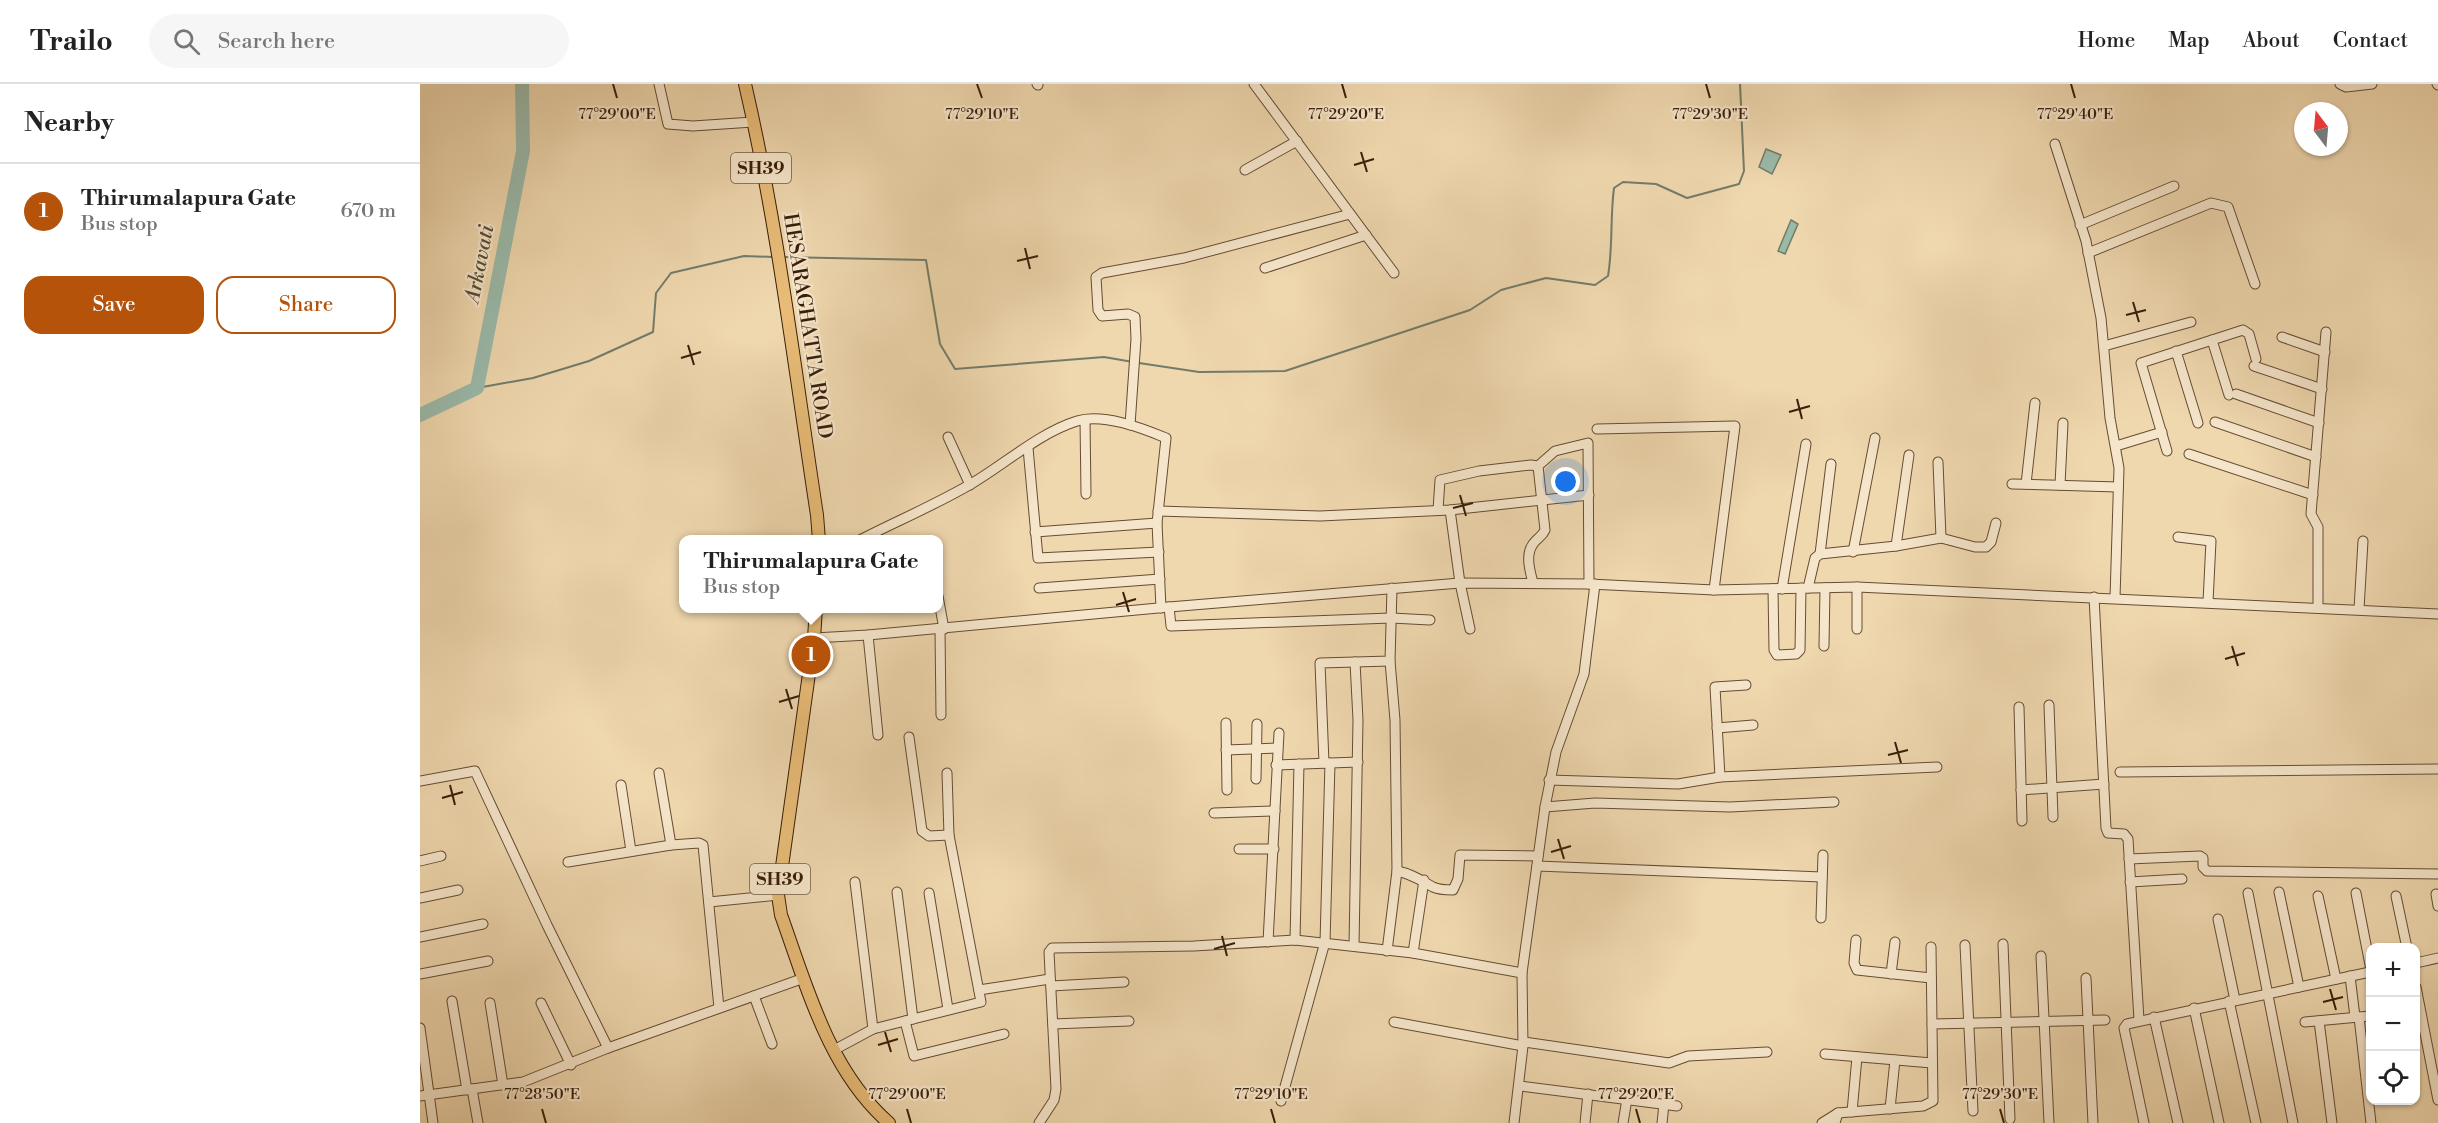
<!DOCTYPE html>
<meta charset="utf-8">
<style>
:root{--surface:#fff;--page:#f6f6f6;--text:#222;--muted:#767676;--line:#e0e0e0;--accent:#b45309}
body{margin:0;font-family:"Libre Bodoni",serif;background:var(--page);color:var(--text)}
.controls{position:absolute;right:18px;bottom:18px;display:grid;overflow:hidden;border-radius:12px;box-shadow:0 2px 4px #0004}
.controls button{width:54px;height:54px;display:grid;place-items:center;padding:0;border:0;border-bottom:2px solid var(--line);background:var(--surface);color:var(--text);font:30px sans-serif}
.compass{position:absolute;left:1874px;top:18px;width:54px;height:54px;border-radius:50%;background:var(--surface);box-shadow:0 2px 4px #0004;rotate:344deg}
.you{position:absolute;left:1146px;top:398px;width:21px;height:21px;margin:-15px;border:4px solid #fff;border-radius:50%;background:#1a73e8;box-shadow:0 0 0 9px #1a73e833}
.badge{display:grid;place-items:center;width:39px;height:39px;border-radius:50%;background:var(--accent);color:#fff;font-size:20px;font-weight:700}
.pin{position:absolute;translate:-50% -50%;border:3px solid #fff;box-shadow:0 2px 6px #0006}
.popup{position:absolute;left:259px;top:451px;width:264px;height:78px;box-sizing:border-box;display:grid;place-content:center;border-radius:12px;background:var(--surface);filter:drop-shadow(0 2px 4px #0005);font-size:20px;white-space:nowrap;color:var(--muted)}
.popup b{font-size:22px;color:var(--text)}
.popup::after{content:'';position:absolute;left:50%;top:100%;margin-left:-12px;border:12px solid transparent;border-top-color:var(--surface)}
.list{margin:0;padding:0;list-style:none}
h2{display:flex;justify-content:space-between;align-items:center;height:78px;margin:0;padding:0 24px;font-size:26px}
h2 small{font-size:20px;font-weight:400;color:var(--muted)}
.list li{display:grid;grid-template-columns:39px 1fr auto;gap:18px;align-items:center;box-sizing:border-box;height:96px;padding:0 24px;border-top:2px solid var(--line)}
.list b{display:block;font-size:22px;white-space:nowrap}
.list p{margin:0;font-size:20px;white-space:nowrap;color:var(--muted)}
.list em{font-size:20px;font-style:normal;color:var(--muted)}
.actions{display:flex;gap:12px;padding:18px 24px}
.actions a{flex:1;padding:14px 0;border:2px solid var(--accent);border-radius:18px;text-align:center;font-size:21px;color:var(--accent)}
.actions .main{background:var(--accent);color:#fff}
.icon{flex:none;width:33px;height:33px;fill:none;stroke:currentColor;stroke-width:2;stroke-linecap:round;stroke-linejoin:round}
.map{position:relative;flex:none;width:2018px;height:1039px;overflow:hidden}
header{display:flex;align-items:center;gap:36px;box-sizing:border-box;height:84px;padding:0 30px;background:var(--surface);border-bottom:2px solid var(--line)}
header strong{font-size:28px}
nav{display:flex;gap:33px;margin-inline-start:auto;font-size:21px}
.search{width:420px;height:54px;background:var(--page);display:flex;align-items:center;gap:15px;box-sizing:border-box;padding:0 21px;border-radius:33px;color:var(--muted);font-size:22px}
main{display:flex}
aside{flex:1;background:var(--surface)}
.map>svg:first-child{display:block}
</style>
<header>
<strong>Trailo</strong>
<div class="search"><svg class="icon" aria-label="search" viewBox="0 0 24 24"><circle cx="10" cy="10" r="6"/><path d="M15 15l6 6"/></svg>Search here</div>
<nav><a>Home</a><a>Map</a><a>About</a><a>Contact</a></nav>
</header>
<main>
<aside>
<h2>Nearby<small></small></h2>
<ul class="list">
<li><span class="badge">1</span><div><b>Thirumalapura Gate</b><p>Bus stop</p></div><em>670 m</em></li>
</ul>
<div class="actions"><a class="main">Save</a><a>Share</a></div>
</aside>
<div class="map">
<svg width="2018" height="1039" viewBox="0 0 2018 1039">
<rect width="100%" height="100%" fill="#efd7ae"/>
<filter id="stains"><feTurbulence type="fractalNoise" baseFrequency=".00333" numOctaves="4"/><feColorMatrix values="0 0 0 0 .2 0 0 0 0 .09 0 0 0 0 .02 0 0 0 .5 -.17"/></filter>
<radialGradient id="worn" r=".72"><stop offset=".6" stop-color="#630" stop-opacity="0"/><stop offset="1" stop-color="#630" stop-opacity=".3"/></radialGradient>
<!-- water -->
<g fill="#9abaaa" stroke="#737c6a" stroke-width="1.5">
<path d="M1346 65 1361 71 1352 90 1339 83Z"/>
<path d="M1371 136 1378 140 1365 170 1358 167Z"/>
</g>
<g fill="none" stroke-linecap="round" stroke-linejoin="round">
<!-- stream -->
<g stroke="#737c6a" stroke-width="2">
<path d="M361 173 506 176 520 260 535 285 684 273 713 278"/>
<path d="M719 279 779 288 865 287 1050 226 1081 206 1126 194 1175 201 1188 192C1193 163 1190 134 1194 104L1203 98 1236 100 1267 114 1319 100 1324 87 1320 0"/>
<path d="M57 304 113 294 169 277 233 248 236 209 251 189 324 172 353 173"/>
</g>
<!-- river -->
<path stroke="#9abaaa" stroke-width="14" d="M0 331 57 304 103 67 102 0"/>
<defs>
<g id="minor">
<path d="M239 0 248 40 273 42 333 38"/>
<path d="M617 0 618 1"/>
<path d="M834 0 974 189"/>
<path d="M1920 0 1926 3 1952 0"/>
<path d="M2017 0 2018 1"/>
<path d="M1635 60 1666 157 1681 234 1690 334 1699 384 1695 514"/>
<path d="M825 86 877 57"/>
<path d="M1660 141 1754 102"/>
<path d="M1668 169 1791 119 1808 123 1835 200"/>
<path d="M845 184 946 151"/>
<path d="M1862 253 1905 268"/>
<path d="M1792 256 1809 311"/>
<path d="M1684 262 1771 238"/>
<path d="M1756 267 1778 339"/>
<path d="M1834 282 1902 305"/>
<path d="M1816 310 1899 339"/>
<path d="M665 336 666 410"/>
<path d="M1795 338 1896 373"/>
<path d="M710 341 716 255 715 233 708 230 682 232 678 226 676 193 682 189 764 174 930 130"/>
<path d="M1177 345 1315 342 1294 506"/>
<path d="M528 353 550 401"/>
<path d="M1696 362 1742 348"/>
<path d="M608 364 618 474 739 468"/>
<path d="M1747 367 1721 279 1823 246 1829 250 1836 275"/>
<path d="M1769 370 1893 411"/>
<path d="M1518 378 1521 454"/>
<path d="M1592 400 1698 403"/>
<path d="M1606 400 1615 319"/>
<path d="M1640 401 1643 339"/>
<path d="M1018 426 1020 396 1059 387 1111 381 1118 382"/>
<path d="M1030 426 1040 499 1050 545"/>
<path d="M738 427 900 432 1030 426 1169 411"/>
<path d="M615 448 737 439"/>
<path d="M1758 453 1791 457 1788 518"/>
<path d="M440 456C477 437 515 421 551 400 585 380 619 349 657 337 683 329 722 344 746 354L737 439 741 524"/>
<path d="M1476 462 1489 371"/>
<path d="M1433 468 1455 354"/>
<path d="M1400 470 1411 380"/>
<path d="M1113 499C1110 487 1105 471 1113 460 1117 454 1122 453 1125 446L1118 382 1135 367 1168 359 1169 500"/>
<path d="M619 504 740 495"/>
<path d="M1388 504 1395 474 1400 470 1476 462 1521 454 1555 463H1566L1571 458 1576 439"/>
<path d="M1353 505 1354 566 1357 571 1376 570 1380 566 1381 504"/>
<path d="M1362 505 1386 360"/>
<path d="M518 512 524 545"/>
<path d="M1674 513 1686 744 1688 749 1704 750 1708 755 1719 936"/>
<path d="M749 523 751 542 971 534 1010 536"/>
<path d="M1898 523V443L1891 430 1906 248"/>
<path d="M1939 525 1943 457"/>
<path d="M520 545 521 631"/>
<path d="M1437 545V503"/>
<path d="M448 551 458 651"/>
<path d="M394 554 448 551 749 523 1040 499 1169 500 1294 506 1437 503 2018 530"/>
<path d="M1404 562 1405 504"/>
<path d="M970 577 975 636 977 787"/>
<path d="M1629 621 1633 733"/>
<path d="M1599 623 1602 737"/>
<path d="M806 639 807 706"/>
<path d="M1297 644 1333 641"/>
<path d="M806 666 857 664"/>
<path d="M904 679 900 579 970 577 972 504"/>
<path d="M856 681 938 678"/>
<path d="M1700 688 2018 685"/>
<path d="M239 689 251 761"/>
<path d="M527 689 529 751"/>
<path d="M1300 693 1295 603 1326 601"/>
<path d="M836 695 837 640"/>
<path d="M1129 696 1258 700 1300 693 1517 683"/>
<path d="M0 697 55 687 127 841 188 964"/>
<path d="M201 701 211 767"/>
<path d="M1601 706 1684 700"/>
<path d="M1125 723 1175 719 1310 723 1414 718"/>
<path d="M794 729 855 727"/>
<path d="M819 765H854"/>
<path d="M1709 775 1780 772 1783 774V783L1787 787 2018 790"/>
<path d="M0 777 21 772"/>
<path d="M148 778 251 761 279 759 283 761 299 924"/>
<path d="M1117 782 1402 793"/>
<path d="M435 798 453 945"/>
<path d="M1710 798 1762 795"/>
<path d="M477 808 493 935"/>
<path d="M1859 808 1879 903"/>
<path d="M509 809 528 925"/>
<path d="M1828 809 1873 1039"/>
<path d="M1936 809 1950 881"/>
<path d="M2016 810 2018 822"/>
<path d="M1898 812 1916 895"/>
<path d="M1976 812 1987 864"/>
<path d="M0 814 38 806"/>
<path d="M289 818 358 811"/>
<path d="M1401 834 1403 771"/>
<path d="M1798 835 1815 916"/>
<path d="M0 853 63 840"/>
<path d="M875 856 879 680"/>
<path d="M1436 856 1434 879 1437 886 1511 894"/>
<path d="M848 858 859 649"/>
<path d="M1583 860 1590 1035"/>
<path d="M1545 861 1553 1027"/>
<path d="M934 862 938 636 935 578"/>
<path d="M967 867 977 787C992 790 1000 796 1013 803 1019 806 1027 806 1033 806L1038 795 1040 771 1118 772"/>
<path d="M993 869 1004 796"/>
<path d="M1621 872 1629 1039"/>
<path d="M1996 879 2018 874"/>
<path d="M0 890 68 877"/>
<path d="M1471 890 1475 858"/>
<path d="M1930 892 1935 933"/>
<path d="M1666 894 1673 1039"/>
<path d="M631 902 704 898"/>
<path d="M1996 903 2018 1016"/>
<path d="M559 906 630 895"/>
<path d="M334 912 352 960"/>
<path d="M32 917 47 1006"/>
<path d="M1809 917 1836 1039"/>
<path d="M70 919 83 1001"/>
<path d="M121 919 151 981"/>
<path d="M1774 924 1799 1039"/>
<path d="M1734 933 1758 1039"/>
<path d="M1939 933 1951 1039"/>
<path d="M485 937 494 972 584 950"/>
<path d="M1899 937 1912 1039"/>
<path d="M974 938 1103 962"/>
<path d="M1885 938 1950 932"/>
<path d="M633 940 709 937"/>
<path d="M1512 940 1685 936"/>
<path d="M0 944 13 1039"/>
<path d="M1104 958 1249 979 1268 972 1347 968"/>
<path d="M414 966 453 945 561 918 529 751 509 752 502 747 489 653"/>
<path d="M1405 970 1512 979"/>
<path d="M1100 1002 1257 1022"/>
<path d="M52 1005 58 1039"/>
<path d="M0 1012 103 998 188 964 384 894"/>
<path d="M861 1017 905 858 910 679"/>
<path d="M1470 1025 1475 976"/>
<path d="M1432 1028 1437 973"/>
<path d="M619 1039 634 1016 636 1005 629 868 632 864 774 862 875 856 993 869 1102 889"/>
<path d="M1094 1039 1103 962 1102 889 1125 723 1136 668 1164 590 1175 500"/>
<path d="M1165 1039 1168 1010"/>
<path d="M1203 1039 1207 1015"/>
<path d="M1242 1039 1244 1020"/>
<path d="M1402 1039 1418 1029"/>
<path d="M1415 1039 1418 1029 1503 1022 1513 1017 1511 863"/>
<path d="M1724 1039 1704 944 1707 940 1950 888"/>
</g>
<g id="major">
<path d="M325 0C358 142 375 288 397 431L399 456"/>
<path d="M396 524 394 554 358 811 361 831C387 903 409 987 469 1039"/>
</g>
</defs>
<!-- minor casing -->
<use href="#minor" stroke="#664c33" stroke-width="11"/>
<!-- major casing -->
<use href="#major" stroke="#381e0a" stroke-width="14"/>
<!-- minor -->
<use href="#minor" stroke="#f5e5ca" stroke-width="9"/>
<!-- major -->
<use href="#major" stroke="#e8bc77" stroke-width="12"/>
</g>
<!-- ticks -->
<path fill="none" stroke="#381e0a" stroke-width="2" d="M193 0 197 14M557 0 562 14M922 0 926 14M1286 0 1290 14M1651 0 1655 14M941 68 947 88M934 81 954 75M605 164 610 185M597 177 618 172M1713 218 1719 238M1706 231 1726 226M268 261 274 281M261 274 281 268M1377 315 1382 335M1369 328 1390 322M1040 411 1046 432M1033 424 1053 419M703 508 709 528M696 521 716 515M1812 562 1818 582M1805 575 1825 569M366 605 372 625M359 618 379 612M1475 658 1481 679M1468 671 1488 666M30 701 35 721M22 714 43 708M1138 755 1144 775M1131 768 1151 762M802 852 807 872M794 865 815 859M1910 905 1916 926M1903 918 1923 913M465 948 471 968M458 961 478 955M122 1025 126 1039M487 1025 491 1039M851 1025 855 1039M1216 1025 1220 1039M1580 1025 1584 1039"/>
<g text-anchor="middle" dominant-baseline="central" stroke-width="4.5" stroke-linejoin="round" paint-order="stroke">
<!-- shield labels -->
<g fill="#f5e5ca" stroke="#715a44" stroke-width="1.5">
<rect x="311" y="69" width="60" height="30" rx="4.5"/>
<rect x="330" y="780" width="60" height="30" rx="4.5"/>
</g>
<g font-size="18" font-weight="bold" fill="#381e0a">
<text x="341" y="84">SH39</text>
<text x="360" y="795">SH39</text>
</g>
<!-- street labels -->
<g font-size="20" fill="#381e0a" stroke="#f5e5ca">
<text transform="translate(387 242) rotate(81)">HESARAGHATTA ROAD</text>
</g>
<!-- water labels -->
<g font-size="21" font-style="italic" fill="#554d3a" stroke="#f5e5ca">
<text transform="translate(60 180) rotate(-79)">Arkavati</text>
</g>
</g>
<g font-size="15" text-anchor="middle" fill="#381e0a" stroke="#f5e5ca" stroke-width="4.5" stroke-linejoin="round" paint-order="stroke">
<text x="197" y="35">77°29'00"E</text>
<text x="562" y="35">77°29'10"E</text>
<text x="926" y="35">77°29'20"E</text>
<text x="1290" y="35">77°29'30"E</text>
<text x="1655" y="35">77°29'40"E</text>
<text x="122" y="1015">77°28'50"E</text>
<text x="487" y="1015">77°29'00"E</text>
<text x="851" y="1015">77°29'10"E</text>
<text x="1216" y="1015">77°29'20"E</text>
<text x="1580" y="1015">77°29'30"E</text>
</g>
<rect width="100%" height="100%" filter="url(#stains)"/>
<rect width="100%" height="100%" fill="url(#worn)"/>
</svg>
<div class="controls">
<button>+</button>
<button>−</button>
<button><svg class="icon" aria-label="locate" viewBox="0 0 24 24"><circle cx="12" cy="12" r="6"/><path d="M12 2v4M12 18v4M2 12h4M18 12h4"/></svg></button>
</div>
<svg class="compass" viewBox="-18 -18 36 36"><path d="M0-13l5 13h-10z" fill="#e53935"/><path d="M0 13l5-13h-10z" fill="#767676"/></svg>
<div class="you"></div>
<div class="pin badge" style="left:391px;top:571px">1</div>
<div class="popup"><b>Thirumalapura Gate</b>Bus stop</div>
</div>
</main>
